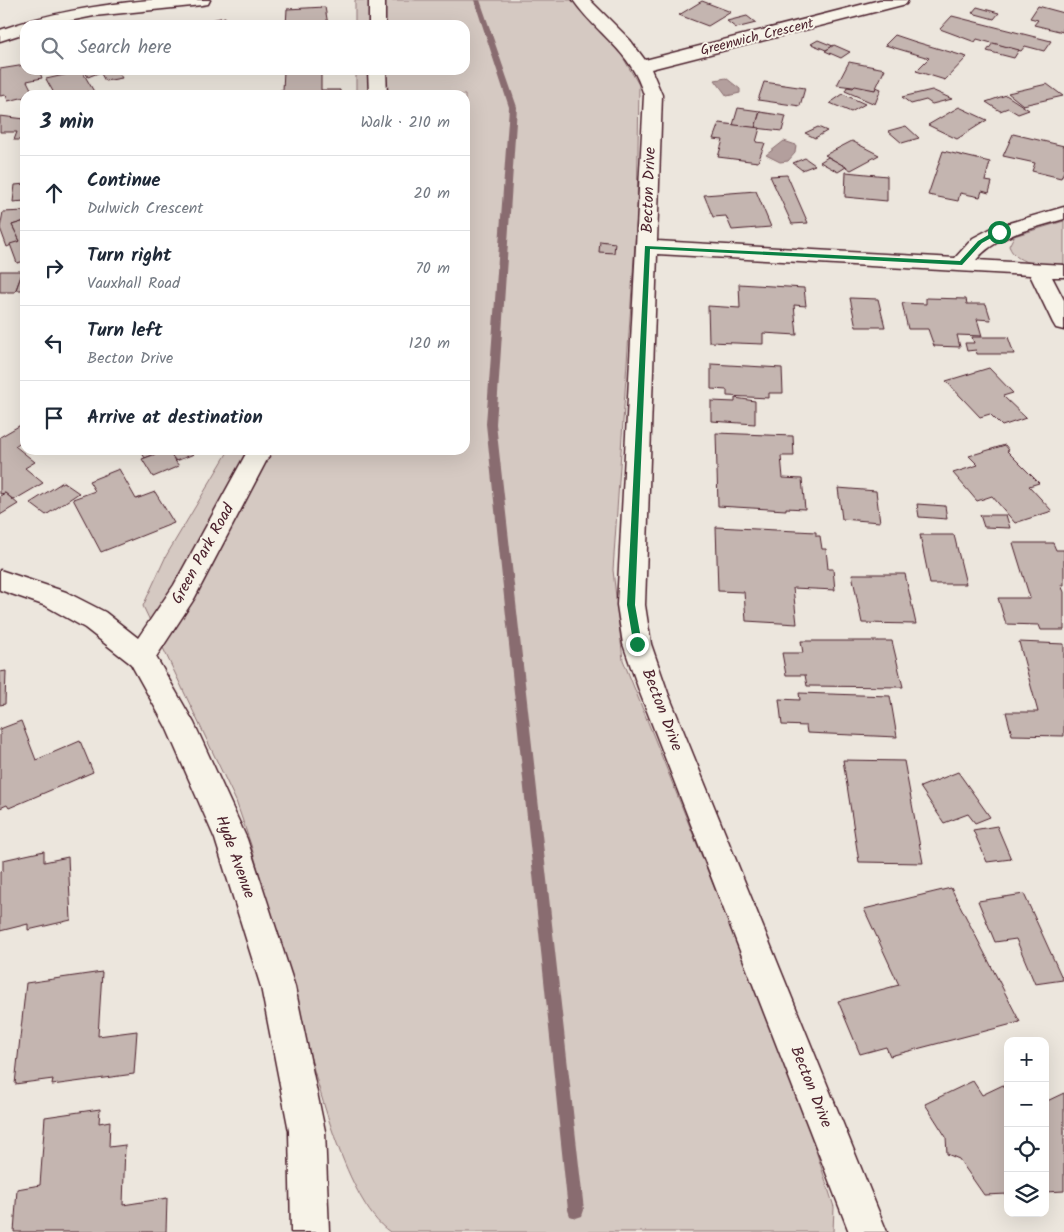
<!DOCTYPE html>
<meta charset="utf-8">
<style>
:root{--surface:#fff;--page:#f6f6f7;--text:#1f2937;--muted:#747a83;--line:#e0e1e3}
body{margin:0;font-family:Kalam,sans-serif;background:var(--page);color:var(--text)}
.controls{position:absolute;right:15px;bottom:15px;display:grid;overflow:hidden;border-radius:10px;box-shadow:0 5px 20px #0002}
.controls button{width:45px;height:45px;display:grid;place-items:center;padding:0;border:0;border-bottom:1px solid var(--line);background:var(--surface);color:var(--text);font:25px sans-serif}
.stop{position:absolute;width:15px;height:15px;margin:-11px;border:4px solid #0b8043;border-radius:50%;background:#fff}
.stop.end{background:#0b8043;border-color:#fff;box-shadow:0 1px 5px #0008}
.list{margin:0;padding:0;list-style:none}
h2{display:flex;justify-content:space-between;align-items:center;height:65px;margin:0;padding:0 20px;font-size:21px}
h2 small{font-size:16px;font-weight:400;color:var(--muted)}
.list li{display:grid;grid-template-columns:32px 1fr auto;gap:15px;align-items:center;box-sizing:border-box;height:75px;padding:0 20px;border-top:1px solid var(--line)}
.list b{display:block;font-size:19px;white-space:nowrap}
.list p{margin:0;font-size:16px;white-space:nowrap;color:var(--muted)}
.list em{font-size:16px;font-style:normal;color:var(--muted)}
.icon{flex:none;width:28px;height:28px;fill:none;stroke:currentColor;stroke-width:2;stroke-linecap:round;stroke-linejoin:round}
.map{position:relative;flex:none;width:1064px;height:1232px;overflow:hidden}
.search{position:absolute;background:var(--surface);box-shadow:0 5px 20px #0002;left:20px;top:20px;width:450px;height:55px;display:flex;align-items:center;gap:12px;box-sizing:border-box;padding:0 18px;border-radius:15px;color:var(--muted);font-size:19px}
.panel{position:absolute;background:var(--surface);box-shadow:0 5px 20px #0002;left:20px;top:90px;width:450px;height:365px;border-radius:15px}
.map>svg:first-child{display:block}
</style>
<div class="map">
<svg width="1064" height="1232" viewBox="0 0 1064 1232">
<rect width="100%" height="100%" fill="#ece6dd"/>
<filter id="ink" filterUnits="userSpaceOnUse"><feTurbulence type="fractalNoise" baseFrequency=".02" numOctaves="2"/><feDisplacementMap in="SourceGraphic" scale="10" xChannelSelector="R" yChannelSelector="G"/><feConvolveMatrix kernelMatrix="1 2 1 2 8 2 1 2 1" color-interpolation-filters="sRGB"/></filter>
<g filter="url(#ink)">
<!-- green -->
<g fill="#d5c9c2" stroke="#907476">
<path d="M355 0H573L617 47 639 85 637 214 613 570 623 660 800 1101 834 1207 833 1232H390C343 1201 312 1061 297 1006 281 952 266 898 251 845L236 801 143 606 166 556 229 450H465V95H356V70H465V25H355Z"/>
<path d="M1064 221V264C1044 264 1017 267 1009 246L1014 236Z"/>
</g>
<!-- water -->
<g fill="#b39f9d" stroke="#896c6f">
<path d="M726 78 740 89V93L727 96 715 80Z"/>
<path d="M784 141 796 145 795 153 788 161 780 162 766 155Z"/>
</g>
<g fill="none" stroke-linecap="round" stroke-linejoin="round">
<!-- stream -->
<path fill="#896c6f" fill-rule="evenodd" d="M474 0H480L517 107 496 424 584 1210 582 1216 576 1218 570 1216 568 1210 486 424 509 107Z"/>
</g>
<!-- building -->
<g fill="#c4b5b0" stroke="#4a1f2b">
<path d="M702 1 731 12 708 26 679 15Z"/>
<path d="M1038 6 1064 13 1063 32 1034 25 1038 20 1030 18Z"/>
<path d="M325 7 328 25H286L287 9Z"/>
<path d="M977 7 999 13 994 19 972 13Z"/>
<path d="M747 16 756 23 736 28 727 21Z"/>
<path d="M952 16 1051 41 1044 51 1025 46 1021 51 977 39 975 42 940 29Z"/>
<path d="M225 17 231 25H178L191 22 192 24Z"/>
<path d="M895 35 916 42 967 57 945 80 916 71 929 58 885 45Z"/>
<path d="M818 40 833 46 826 50 811 44Z"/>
<path d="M993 43 1019 50 1014 58 987 51Z"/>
<path d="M834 45 850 52 841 58 825 51Z"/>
<path d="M849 62 885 69 875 90 837 85Z"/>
<path d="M25 65V70H39L42 78 27 81 34 95H25V97L8 101 6 95 0 96V69Z"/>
<path d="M84 70H102L103 71 88 77Z"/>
<path d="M117 70 122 78 105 81 100 72Z"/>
<path d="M284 70H327V73L321 74V90H340V95H280V90H283Z"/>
<path d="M82 71 96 95H55L46 79Z"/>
<path d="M764 82 805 88 800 106 758 100Z"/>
<path d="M1047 84 1063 96 1023 105 1008 93Z"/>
<path d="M855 86 875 90 876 87 881 89 875 104 845 91 847 87 853 88Z"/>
<path d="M932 90 952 99 932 104 926 100 911 104 902 97Z"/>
<path d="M843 94 865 104 851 112 830 103Z"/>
<path d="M1006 95 1029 110 1018 114 1008 108 1000 111 986 102Z"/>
<path d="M959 107 987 120 957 139 928 125Z"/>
<path d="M738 108 760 111 755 128 733 125Z"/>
<path d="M760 112 786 116 782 131 755 128Z"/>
<path d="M0 116 25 119V140H14L17 132H0Z"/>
<path d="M719 123 760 128 756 142 765 143 758 162 718 157 723 140 713 139Z"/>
<path d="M906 126 919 138 902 143 888 131Z"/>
<path d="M818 127 827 131 815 138 805 133Z"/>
<path d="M1013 134 1064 146V171L1061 178 1032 171 1035 163 1003 156Z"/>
<path d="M852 141 879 155 851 170 825 155Z"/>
<path d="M943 151 990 162 985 181 992 182 989 193 982 191 980 197 960 193 958 201 928 195Z"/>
<path d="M828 157 846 167 838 172 820 162Z"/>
<path d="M805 158 815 165 802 170 793 163Z"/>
<path d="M846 172 887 176V201L845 197Z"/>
<path d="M787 175 808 223 792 224 770 176Z"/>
<path d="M25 184V201L13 202 15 185Z"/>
<path d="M756 191 771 227 732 230 726 216 713 217 704 195Z"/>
<path d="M25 211V221L12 225 20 241 7 247 0 228 3 212Z"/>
<path d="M25 221V261L17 263 10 244 20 241 12 225Z"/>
<path d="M600 241 615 243 614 253 599 252Z"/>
<path d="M0 271H23L15 292H0Z"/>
<path d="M21 276H25V290H16Z"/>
<path d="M739 284 804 288 806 306 794 305 797 335 763 333V344L709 342 708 306 740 308Z"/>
<path d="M850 298 878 299 885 327H856Z"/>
<path d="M926 298 966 299 967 304H986L991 320 977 319 982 336 957 335 960 347 934 346 928 329H908L902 303 926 304Z"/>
<path d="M972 337H1008L1014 354H977L976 350 967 351 965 343H974Z"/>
<path d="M711 364 782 368 783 393H769V398L727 396V390L711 389Z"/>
<path d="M989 368 1013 393 1003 396 1026 418 1002 426 990 414 980 417 946 381Z"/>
<path d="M735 398 755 401V424L711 421V401L735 402Z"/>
<path d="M24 423 25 439 15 446 35 462 25 468 43 483 14 500 5 493 0 494V437Z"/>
<path d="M716 433 793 436 794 456H781L783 478 802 479 805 509 786 508V510L718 506Z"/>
<path d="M1005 445 1009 450 1007 451 1039 483 1029 486 1052 511 1015 523 992 496 977 501 953 473 978 465 969 456Z"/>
<path d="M140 450H162L163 451 145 458Z"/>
<path d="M167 450 179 466 153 477 142 459Z"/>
<path d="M167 450H186L194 454 176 461Z"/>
<path d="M119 469 136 499 155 492 174 523 101 552 73 499 95 491 89 481Z"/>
<path d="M63 482 79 493 46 515 30 503Z"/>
<path d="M838 488 876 491 880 522 842 519Z"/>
<path d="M5 493 18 504 0 515V496Z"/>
<path d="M917 504 945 506 947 519 919 517Z"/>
<path d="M980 515H1006L1010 528 984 527Z"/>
<path d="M716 527 816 532V536H820L822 549H826L828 569H833L835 590 793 588 797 624 746 621 744 592 718 591Z"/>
<path d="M920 535H954L966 584H930Z"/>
<path d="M1013 543H1053L1056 550H1064V585H1061L1064 592V630H1041L1039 625 1006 624 998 598H1030Z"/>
<path d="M852 574H905L916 624 862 623Z"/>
<path d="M801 641H892L903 687 807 686 805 675H786L782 653H803Z"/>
<path d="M1019 642 1064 644V736L1012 735 1006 712H1038Z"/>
<path d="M6 671 5 704 0 705V672Z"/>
<path d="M799 693 890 696 897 737 807 733 806 726 782 725 779 699 800 700Z"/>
<path d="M21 721 36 760 80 741 93 772 9 808 7 805 0 808V729Z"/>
<path d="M843 760 904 761 923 863 859 862Z"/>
<path d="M958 772 990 817 975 823 968 814 944 823 920 787Z"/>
<path d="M997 826 1011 859 987 862 973 830Z"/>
<path d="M44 851V862L68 857 71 920 28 930V924L0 931V872L3 871V860Z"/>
<path d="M951 888 1020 1022 890 1056 886 1047 860 1054 838 1001 899 985 864 909Z"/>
<path d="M1024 894 1063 980 1035 984 1016 939 995 942 978 901Z"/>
<path d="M102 972 98 1036 137 1031 134 1074 52 1085 53 1079 15 1084 26 983Z"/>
<path d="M973 1081 982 1095 1003 1085 1008 1092V1194L984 1195 959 1159 947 1154 946 1137 925 1104Z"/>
<path d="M1064 1093V1191L1045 1192V1102Z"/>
<path d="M100 1109 99 1123 110 1121 109 1147 125 1145 123 1205 167 1198 166 1232H14L17 1189 40 1185 45 1117Z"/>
</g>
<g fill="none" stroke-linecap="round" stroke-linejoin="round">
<defs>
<g id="minor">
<path d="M149 0H210L208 4 202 5 94 16 49 25H25V33L0 41V30C48 13 97 5 149 0Z"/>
<rect x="369" y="0" width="16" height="25"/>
<path d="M573 0H590L630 40 645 60 880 0H908L906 4 651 69 662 95 657 241 955 258 973 238 992 228 1064 207V219C1032 229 998 234 976 260L1064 265V277H1052L1064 300V330L1056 328 1053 323 1030 275 657 254 645 605 651 644 668 693 887 1232H849L640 693 623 644 617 605 644 95C631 50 597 35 573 0Z"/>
<path d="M368 70H386L387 95H369Z"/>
<path d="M248 450H272L194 599 156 657 194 723 247 839 295 987 325 1131 329 1232H291L289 1131 261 987 215 839 166 727 131 664 85 628 46 606 0 590V570L66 592 105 612 138 638 174 585Z"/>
</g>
</defs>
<!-- minor casing -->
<use href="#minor" stroke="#4a1f2b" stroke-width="3"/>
<!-- minor -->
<use href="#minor" fill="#f7f3e8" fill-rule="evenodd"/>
</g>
</g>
<!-- route -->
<path fill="#0b8043" d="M997 230 1002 232 982 243 962 265 650 249 635 605 642 644 637 648 634 647 627 605 645 246 960 261 978 241Z"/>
<g text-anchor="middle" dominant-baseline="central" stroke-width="4" stroke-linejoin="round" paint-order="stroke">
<!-- far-street labels -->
<g font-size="14" fill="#4a1f2b" stroke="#f7f3e8">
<text transform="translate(757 37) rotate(-14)">Greenwich Crescent</text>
</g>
<!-- street labels -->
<g font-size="16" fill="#4a1f2b" stroke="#f7f3e8">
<text transform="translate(649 190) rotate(-88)">Becton Drive</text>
<text transform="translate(203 554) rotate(-61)">Green Park Road</text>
<text transform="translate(662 710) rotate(69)">Becton Drive</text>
<text transform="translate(235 857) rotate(70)">Hyde Avenue</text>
<text transform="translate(811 1087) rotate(68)">Becton Drive</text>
</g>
</g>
</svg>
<div class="controls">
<button>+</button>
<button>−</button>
<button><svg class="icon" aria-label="locate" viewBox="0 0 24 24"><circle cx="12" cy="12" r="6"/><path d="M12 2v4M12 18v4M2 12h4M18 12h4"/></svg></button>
<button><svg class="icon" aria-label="layers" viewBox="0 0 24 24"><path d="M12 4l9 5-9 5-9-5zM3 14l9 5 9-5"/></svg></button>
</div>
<div class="stop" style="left:999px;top:232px"></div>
<div class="stop end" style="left:637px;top:644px"></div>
<div class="search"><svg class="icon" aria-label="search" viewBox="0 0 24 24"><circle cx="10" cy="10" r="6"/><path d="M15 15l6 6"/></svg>Search here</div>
<section class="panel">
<h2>3 min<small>Walk · 210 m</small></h2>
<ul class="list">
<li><svg class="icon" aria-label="ahead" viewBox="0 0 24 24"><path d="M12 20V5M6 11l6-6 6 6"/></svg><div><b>Continue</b><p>Dulwich Crescent</p></div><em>20 m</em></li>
<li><svg class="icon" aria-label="right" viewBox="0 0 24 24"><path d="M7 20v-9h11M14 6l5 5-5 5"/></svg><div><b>Turn right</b><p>Vauxhall Road</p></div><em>70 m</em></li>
<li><svg class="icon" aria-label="left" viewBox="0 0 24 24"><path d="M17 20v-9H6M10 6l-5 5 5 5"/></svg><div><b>Turn left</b><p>Becton Drive</p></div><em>120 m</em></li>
<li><svg class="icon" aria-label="arrive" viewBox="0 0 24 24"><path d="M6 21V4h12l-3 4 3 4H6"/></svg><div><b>Arrive at destination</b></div></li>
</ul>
</section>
</div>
